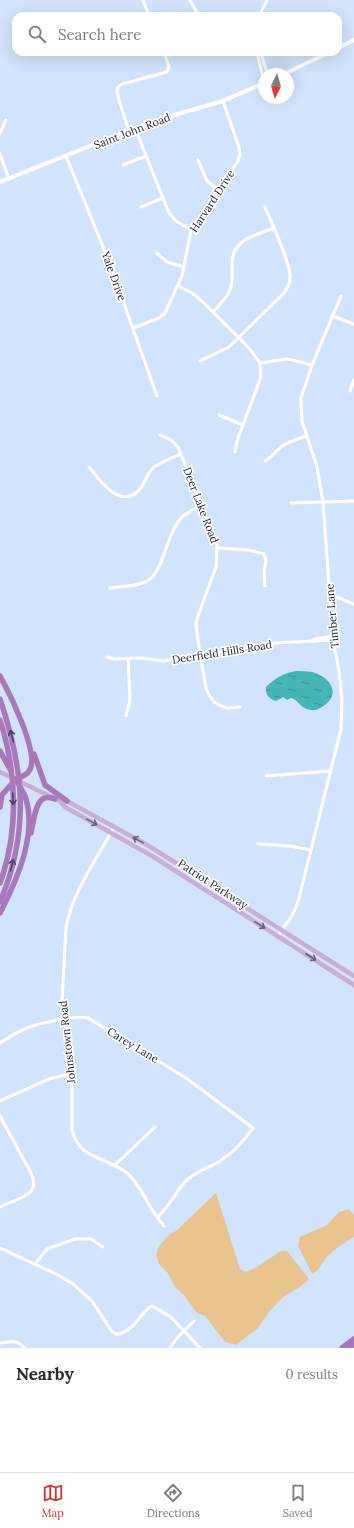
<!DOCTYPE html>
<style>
:root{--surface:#fff;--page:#f7f7f7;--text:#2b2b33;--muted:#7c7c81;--line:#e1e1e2;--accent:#d93025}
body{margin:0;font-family:Lora,serif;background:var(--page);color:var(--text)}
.compass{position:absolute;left:258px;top:68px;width:36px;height:36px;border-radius:50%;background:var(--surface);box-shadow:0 4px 16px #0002;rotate:185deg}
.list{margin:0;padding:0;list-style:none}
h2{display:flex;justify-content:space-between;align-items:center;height:52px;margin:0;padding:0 16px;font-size:17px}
h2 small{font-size:13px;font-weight:400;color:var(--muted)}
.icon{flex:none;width:22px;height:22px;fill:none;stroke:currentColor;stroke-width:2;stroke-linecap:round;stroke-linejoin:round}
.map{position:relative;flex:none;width:354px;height:1348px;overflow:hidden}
.search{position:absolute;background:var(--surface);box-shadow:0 4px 16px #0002;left:12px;right:12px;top:12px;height:44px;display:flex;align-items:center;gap:10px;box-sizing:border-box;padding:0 14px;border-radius:12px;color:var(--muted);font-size:15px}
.sheet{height:124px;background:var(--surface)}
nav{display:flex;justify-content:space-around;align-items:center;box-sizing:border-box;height:56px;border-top:1px solid var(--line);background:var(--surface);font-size:11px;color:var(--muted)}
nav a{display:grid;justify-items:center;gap:2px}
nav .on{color:var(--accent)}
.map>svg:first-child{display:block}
</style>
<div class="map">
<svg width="354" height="1348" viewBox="0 0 354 1348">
<defs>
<pattern id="water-ripples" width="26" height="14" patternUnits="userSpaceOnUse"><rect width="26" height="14" fill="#46b5b7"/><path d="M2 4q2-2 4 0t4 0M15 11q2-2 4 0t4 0" fill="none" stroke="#3a9396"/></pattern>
</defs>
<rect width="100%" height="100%" fill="#d1e3fd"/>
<!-- green -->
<g fill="#e9c48e">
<path d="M216 1193 240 1269 246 1272 257 1267 281 1251H287L309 1279 300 1287 283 1297 269 1312 258 1328 236 1345 225 1342 205 1316 197 1313 184 1295 175 1287 167 1272 159 1264 156 1255 159 1246 170 1234 176 1231Z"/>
<path d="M349 1209 354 1215V1237C344 1243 334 1249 326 1258 320 1265 321 1269 312 1274L298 1246 300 1237 327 1225 339 1212Z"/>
</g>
<!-- water -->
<path fill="url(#water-ripples)" d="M296 671C301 671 307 671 312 672 328 676 342 692 325 705 320 708 317 711 311 710 300 709 299 700 291 698L287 700 283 697 276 701C269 699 265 694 266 687 275 678 284 673 296 671Z"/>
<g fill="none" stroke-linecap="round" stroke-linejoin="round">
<!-- street -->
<g stroke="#fff" stroke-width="3">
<path d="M143 0 149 16"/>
<path d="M190 0 199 16"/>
<path d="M259 16 267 0"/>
<path d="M257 52 264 82"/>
<path d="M261 52 267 74"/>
<path d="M135 128 169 213 176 221 191 230"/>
<path d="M129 131C127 124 116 94 117 89 118 86 120 86 122 84L167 72 169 67 164 52"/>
<path d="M0 133 6 120"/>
<path d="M0 154 9 179"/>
<path d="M66 156 108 259 157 396"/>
<path d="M198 160 207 181 218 190"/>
<path d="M123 165 146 156"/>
<path d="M141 207 163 198"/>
<path d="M157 253 167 262 184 267"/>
<path d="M178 286 192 293 203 302 249 348 260 363 261 377 237 441 235 452"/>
<path d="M213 312C219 305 227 298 230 290 233 282 232 274 232 266 231 239 254 236 274 228"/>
<path d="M332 316 354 324"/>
<path d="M133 328 159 318 165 313 182 276 191 230 238 161 240 154 239 147 223 101"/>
<path d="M200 361 229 347 283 294C287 289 290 284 290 278 291 263 271 222 265 207"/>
<path d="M260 363 287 359 312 365"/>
<path d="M350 391 354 380"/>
<path d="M219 415 243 425"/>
<path d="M160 435 171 440 178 447 217 545 216 567 198 616 196 624 200 655 206 688 209 695 214 702 221 706 227 708 240 707"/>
<path d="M265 461C272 457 276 451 282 446 290 441 298 439 306 436"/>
<path d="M89 467C100 481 121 511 140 489 145 483 147 474 153 468 161 462 172 458 181 454"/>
<path d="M291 503 354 501"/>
<path d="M218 548 248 550 264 554 266 560 264 573 265 586"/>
<path d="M110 588C122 586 138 587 149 580 163 571 167 533 181 518 187 512 194 509 202 506"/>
<path d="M329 594 354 604"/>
<path d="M312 641 315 639 333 636"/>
<path d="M107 657 114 659 141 658 163 661 275 643 333 640"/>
<path d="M126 716 130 700 128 659"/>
<path d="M266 776 331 771"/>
<path d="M114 827C97 859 73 891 66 927L62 1003 72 1068V1130C79 1160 107 1157 127 1173 139 1183 145 1199 153 1211 156 1217 160 1221 164 1226"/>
<path d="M258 844 290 846 311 850"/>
<path d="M278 936 293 914 298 902 341 729 342 699 339 671 333 640 323 502 317 467 302 421 301 406V398L312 365 341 296"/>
<path d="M0 1043C9 1037 17 1032 27 1028 39 1023 76 1015 88 1018L186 1078 253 1128C244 1141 233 1153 220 1161 210 1167 198 1171 188 1179 175 1190 171 1207 157 1217"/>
<path d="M0 1101 49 1079 72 1073"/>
<path d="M0 1116 31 1173C42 1198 15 1198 0 1207"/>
<path d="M115 1165 155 1127"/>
<path d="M0 1248 56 1274 73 1284 92 1301 111 1330 115 1334C133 1335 144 1307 152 1306L171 1317 200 1348"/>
<path d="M35 1264 47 1249 75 1239H91L103 1247"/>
<path d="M0 1343C9 1342 18 1339 24 1348"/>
<path d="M170 1348 177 1338 194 1321"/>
</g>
<!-- secondary -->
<g stroke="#fff" stroke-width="4">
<path d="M338 48 354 40"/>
<path d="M284 74 330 52"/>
<path d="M0 182 135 128 171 116 223 101 264 83"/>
</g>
<!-- primary -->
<g stroke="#cbaed6" stroke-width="4.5">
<path d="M0 772 60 801H67L149 846 354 976"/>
<path d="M60 801 65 807 152 856 354 985"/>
</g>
<!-- highway -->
<g stroke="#a878ba" stroke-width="5.5">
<path d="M0 676C9 692 41 756 29 771 27 775 21 777 16 779"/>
<path d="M0 699C24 770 30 831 0 902"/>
<path d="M0 720C17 772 19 831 0 883"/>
<path d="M0 751 11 771"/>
<path d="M34 754 45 785 67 801"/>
<path d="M0 807 2 795 16 779C19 785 22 790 25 796 38 833 17 880 0 913"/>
<path d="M31 833C33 825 35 800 45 798 48 797 53 798 55 799"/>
<path d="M342 1348 354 1339"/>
<path d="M350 1348 354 1345"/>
</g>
</g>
<!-- one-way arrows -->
<defs><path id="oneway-shaft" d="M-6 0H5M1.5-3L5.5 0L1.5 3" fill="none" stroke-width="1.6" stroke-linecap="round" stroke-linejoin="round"/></defs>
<g stroke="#4c4364">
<use href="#oneway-shaft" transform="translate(12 736) rotate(-105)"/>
<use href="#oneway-shaft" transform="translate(13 799) rotate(88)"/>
<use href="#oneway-shaft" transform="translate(12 865) rotate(-76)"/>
</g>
<g stroke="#6a637d">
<use href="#oneway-shaft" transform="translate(92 822) rotate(29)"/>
<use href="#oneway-shaft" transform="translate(138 840) rotate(-151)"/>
<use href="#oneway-shaft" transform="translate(260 925) rotate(32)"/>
<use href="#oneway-shaft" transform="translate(311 957) rotate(33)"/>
</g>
<g text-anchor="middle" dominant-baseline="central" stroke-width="3.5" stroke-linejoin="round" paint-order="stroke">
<!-- street labels -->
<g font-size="11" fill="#1b2635" stroke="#fff">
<text transform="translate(132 131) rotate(-21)">Saint John Road</text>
<text transform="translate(212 201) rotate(-57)">Harvard Drive</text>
<text transform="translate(114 276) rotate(70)">Yale Drive</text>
<text transform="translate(201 505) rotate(69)">Deer Lake Road</text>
<text transform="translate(332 616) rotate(-95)">Timber Lane</text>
<text transform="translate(222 652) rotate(-9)">Deerfield Hills Road</text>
<text transform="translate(213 884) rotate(33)">Patriot Parkway</text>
<text transform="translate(67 1042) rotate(-96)">Johnstown Road</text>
<text transform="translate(133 1045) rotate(31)">Carey Lane</text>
</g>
</g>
</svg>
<svg class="compass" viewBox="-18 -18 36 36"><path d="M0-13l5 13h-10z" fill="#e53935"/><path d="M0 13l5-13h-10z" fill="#7c7c81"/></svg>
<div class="search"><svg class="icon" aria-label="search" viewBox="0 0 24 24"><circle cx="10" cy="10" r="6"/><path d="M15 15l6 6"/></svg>Search here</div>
</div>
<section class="sheet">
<h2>Nearby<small>0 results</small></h2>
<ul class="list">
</ul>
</section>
<nav>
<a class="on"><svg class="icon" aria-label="map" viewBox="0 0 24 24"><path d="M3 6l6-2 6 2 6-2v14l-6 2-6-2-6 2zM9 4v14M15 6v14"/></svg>Map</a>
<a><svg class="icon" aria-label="directions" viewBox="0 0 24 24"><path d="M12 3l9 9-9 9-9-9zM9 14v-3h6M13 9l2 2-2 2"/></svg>Directions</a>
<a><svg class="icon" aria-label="saved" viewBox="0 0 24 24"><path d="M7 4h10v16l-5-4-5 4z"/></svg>Saved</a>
</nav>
